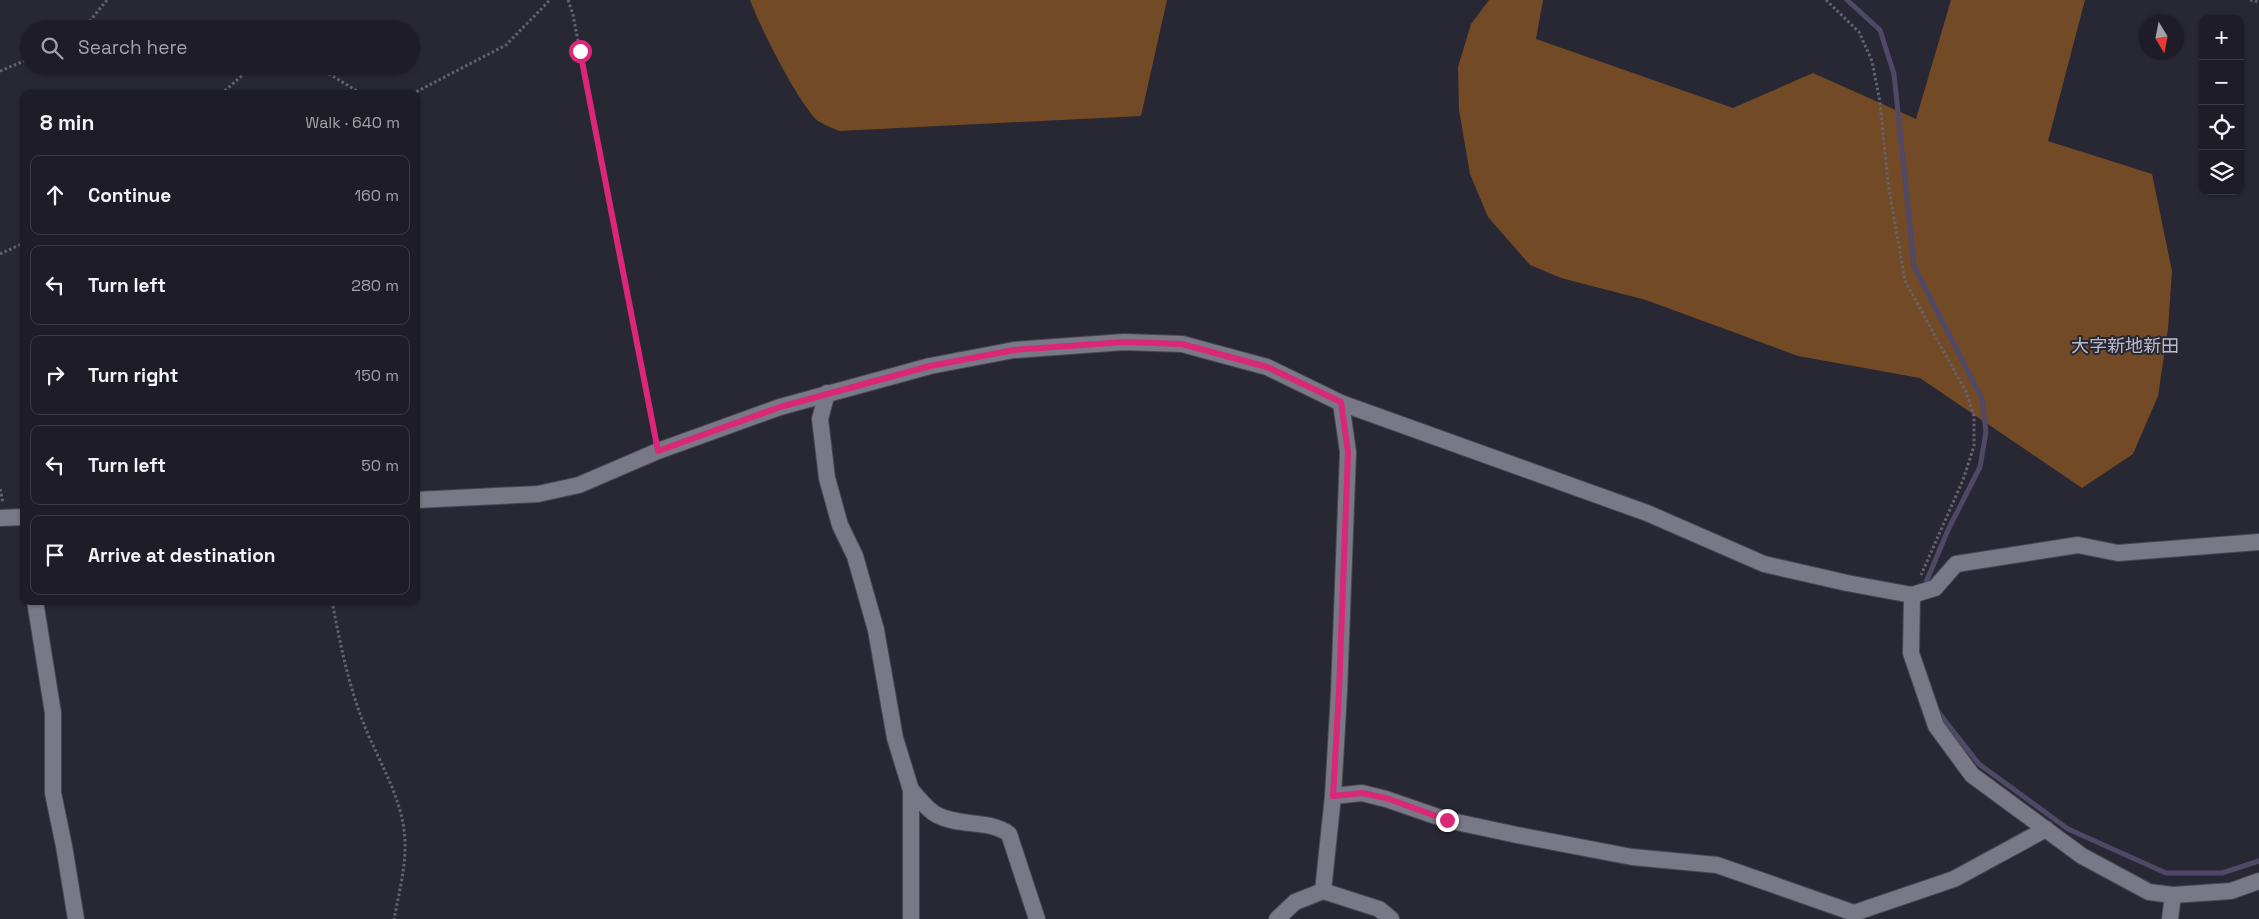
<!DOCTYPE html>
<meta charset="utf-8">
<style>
:root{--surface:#1e1d27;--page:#2b2a33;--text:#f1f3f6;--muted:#a1a2a7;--line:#3c3b44}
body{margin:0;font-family:"Space Grotesk","Noto Sans JP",sans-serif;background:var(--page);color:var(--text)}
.controls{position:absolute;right:15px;top:15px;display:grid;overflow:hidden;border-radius:10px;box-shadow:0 1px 4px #0004}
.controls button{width:45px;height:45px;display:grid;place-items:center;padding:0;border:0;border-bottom:1px solid var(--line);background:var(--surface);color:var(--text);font:25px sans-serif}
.compass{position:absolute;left:2139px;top:15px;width:45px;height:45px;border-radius:50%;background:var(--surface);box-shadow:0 1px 4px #0004;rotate:170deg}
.stop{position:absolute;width:15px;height:15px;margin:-11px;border:4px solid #db2777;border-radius:50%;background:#fff}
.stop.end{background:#db2777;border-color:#fff;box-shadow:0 1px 5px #0008}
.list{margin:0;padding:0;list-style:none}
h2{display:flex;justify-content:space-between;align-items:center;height:65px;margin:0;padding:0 20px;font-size:21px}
h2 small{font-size:16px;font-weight:400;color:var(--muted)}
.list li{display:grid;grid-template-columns:32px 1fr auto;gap:15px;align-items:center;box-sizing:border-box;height:80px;margin:0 10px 10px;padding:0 10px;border:1px solid var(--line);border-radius:10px}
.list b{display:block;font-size:19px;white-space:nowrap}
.list em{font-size:16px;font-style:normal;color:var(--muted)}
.icon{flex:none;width:28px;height:28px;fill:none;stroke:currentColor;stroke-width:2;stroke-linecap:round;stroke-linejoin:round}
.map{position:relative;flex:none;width:2259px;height:919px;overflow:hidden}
.search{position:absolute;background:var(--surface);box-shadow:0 1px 4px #0004;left:20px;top:20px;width:400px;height:55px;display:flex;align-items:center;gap:12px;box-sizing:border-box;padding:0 18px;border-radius:28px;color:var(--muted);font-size:19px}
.panel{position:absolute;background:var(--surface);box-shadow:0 1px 4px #0004;left:20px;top:90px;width:400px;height:515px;border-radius:10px}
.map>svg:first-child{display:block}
</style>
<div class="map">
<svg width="2259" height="919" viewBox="0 0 2259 919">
<rect width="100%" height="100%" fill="#282734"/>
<!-- forest -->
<g fill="#734a26">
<path d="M750 0H1167L1141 116 839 131C833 128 824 125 818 121 798 103 760 27 750 0Z"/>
<path d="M1489 0H1543L1536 39 1733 108 1813 73 1916 119 1951 0H2085L2048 141 2152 174 2172 271 2168 329 2158 396 2133 454 2082 488 1920 378 1798 356 1646 300 1561 278 1530 265 1488 217 1470 174 1459 110 1458 67 1471 24Z"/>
</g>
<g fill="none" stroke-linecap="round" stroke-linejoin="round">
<!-- stream -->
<g stroke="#504867" stroke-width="5">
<path d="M1847 0 1880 30 1894 74 1914 266 1982 399 1986 432 1980 467 1948 530 1924 587"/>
<path d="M1939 713 1979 764 2068 829 2166 873H2222L2259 861"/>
</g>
<defs>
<g id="street">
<path d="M827 393 820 419 827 478 840 525 855 556 876 630 895 738 911 790V919"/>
<path d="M416 500 538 494 579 485 658 451 780 407 930 366 1014 350 1124 342 1182 344 1267 367 1341 403 1647 513 1764 564 1847 583 1912 595 1935 588 1956 564 2078 545 2118 553 2259 542"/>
<path d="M0 518 24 517"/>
<path d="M1912 595 1911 653 1936 726 1972 775 2082 856 2149 892 2173 895 2231 891 2259 881"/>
<path d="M35 601 53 713V793L64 846 76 919"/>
<path d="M911 790C918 797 927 810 937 815 960 827 988 819 1009 834L1037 919"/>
<path d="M1333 796 1362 793 1386 799 1447 820 1517 835 1632 857 1717 865 1854 913 1954 879 2046 829"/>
<path d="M1323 891 1333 796 1339 692 1348 452 1341 403"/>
<path d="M1277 919 1295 902 1323 891 1379 909 1391 919"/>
<path d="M2170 919 2173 895"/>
</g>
</defs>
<!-- street casing -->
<use href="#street" stroke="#474650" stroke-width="18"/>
<!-- path -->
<g stroke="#64636f" stroke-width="3" stroke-dasharray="2.5 2.5" stroke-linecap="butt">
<path d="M568 0 573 15 655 436"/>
<path d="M1826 0 1859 32 1872 61 1880 102 1888 183 1905 281 1966 392 1974 416V446L1963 480 1921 575"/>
<path d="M2250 0 2259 2"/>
<path d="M83 29 107 0"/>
<path d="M316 66 362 94"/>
<path d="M0 71 29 59"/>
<path d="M221 94 253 66"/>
<path d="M412 94 506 45 550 0"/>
<path d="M0 254 24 243"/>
<path d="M0 489 3 503"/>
<path d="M332 601C340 643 348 683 363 722 378 761 403 798 405 840 406 867 399 893 394 919"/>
</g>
<!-- street -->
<use href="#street" stroke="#797886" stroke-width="16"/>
</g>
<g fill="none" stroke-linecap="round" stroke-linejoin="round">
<!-- route -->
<path stroke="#db2777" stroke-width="6" d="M580 51 658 451 780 407 930 366 1014 350 1124 342 1182 344 1267 367 1341 402 1348 452 1339 692 1333 796 1362 793 1386 798 1447 820"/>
</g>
<g text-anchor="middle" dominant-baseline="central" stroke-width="4" stroke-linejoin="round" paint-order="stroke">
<!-- quarter labels -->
<g font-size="18" fill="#bdbccc" stroke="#282734">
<text x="2125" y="345">大字新地新田</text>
</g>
</g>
</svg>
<div class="controls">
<button>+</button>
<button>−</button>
<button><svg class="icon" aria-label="locate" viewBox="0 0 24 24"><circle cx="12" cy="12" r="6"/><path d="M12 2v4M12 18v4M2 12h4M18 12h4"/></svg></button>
<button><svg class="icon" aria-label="layers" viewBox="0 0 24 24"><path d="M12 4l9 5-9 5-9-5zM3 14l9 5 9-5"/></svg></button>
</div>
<svg class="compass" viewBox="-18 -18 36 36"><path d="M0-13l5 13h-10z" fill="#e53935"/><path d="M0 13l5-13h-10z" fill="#a1a2a7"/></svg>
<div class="stop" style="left:580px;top:51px"></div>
<div class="stop end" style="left:1447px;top:820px"></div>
<div class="search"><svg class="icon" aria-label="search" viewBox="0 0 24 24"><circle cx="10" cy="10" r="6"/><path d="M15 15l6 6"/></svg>Search here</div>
<section class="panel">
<h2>8 min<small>Walk · 640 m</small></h2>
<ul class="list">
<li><svg class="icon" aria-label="ahead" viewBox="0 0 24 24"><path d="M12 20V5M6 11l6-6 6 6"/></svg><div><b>Continue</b></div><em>160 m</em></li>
<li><svg class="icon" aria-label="left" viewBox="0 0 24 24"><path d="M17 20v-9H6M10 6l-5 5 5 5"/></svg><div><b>Turn left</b></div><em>280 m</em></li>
<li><svg class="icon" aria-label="right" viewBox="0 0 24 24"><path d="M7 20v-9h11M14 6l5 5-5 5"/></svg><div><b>Turn right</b></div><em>150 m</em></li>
<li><svg class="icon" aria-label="left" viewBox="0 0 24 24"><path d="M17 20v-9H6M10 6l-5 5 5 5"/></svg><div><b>Turn left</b></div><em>50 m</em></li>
<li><svg class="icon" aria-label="arrive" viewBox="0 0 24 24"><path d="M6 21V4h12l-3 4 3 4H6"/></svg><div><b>Arrive at destination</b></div></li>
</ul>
</section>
</div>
